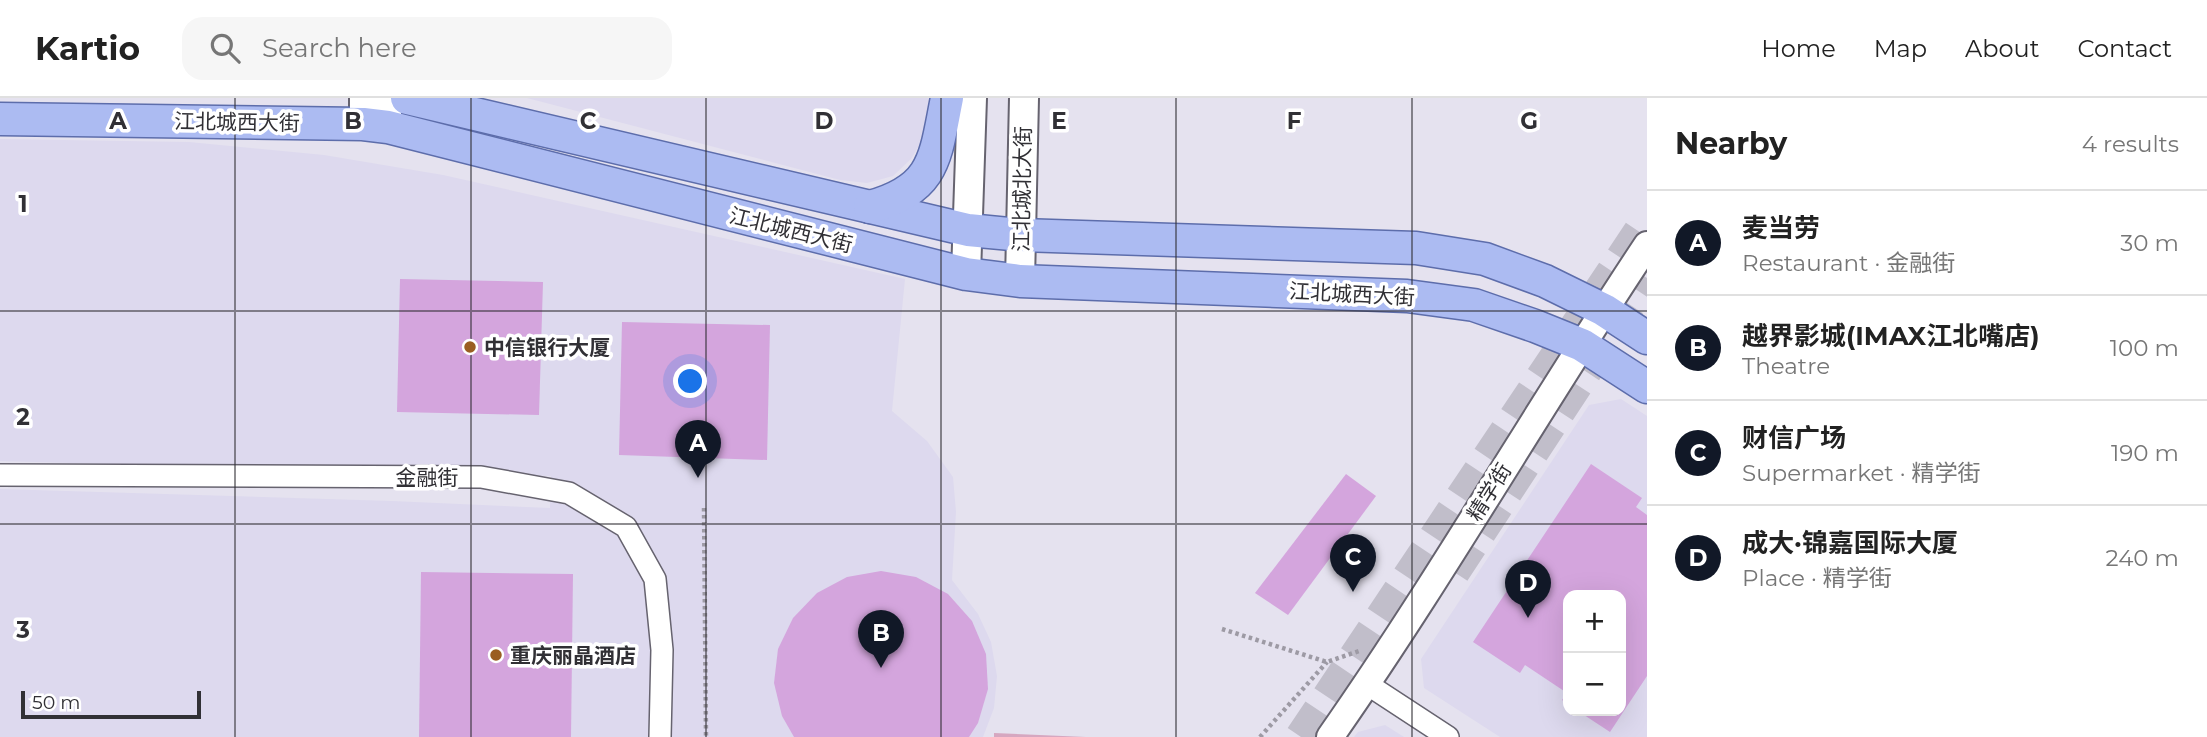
<!DOCTYPE html>
<meta charset="utf-8">
<style>
:root{--surface:#fff;--page:#f6f6f6;--text:#222;--muted:#767676;--line:#e0e0e0;--accent:#111827}
body{margin:0;font-family:Montserrat,"Noto Sans SC",sans-serif;background:var(--page);color:var(--text)}
.controls{position:absolute;right:21px;bottom:21px;display:grid;overflow:hidden;border-radius:14px;box-shadow:0 7px 28px #0002}
.controls button{width:63px;height:63px;display:grid;place-items:center;padding:0;border:0;border-bottom:2px solid var(--line);background:var(--surface);color:var(--text);font:35px sans-serif}
.scale{position:absolute;left:21px;bottom:18px;width:180px;box-sizing:border-box;padding-left:7px;border:4px solid #313035;border-top:0;font-size:19px;line-height:24px;white-space:nowrap;color:#313035;-webkit-text-stroke:5px #fff;paint-order:stroke}
.you{position:absolute;left:691px;top:284px;width:24px;height:24px;margin:-18px;border:5px solid #fff;border-radius:50%;background:#1a73e8;box-shadow:0 0 0 10px #1a73e833}
.badge{display:grid;place-items:center;width:46px;height:46px;border-radius:50%;background:var(--accent);color:#fff;font-size:23px;font-weight:700}
.pin{position:absolute;translate:-50% -58px;filter:drop-shadow(0 2px 4px #0008)}
.pin::after{content:'';position:absolute;top:37px;width:24px;height:21px;background:inherit;clip-path:polygon(0 0,100% 0,50% 100%)}
.list{margin:0;padding:0;list-style:none}
h2{display:flex;justify-content:space-between;align-items:center;height:91px;margin:0;padding:0 28px;font-size:30px}
h2 small{font-size:23px;font-weight:400;color:var(--muted)}
.list li{display:grid;grid-template-columns:46px 1fr auto;gap:21px;align-items:center;box-sizing:border-box;height:105px;padding:0 28px;border-top:2px solid var(--line)}
.list b{display:block;font-size:26px;white-space:nowrap}
.list p{margin:0;font-size:23px;white-space:nowrap;color:var(--muted)}
.list em{font-size:23px;font-style:normal;color:var(--muted)}
.icon{flex:none;width:38px;height:38px;fill:none;stroke:currentColor;stroke-width:2;stroke-linecap:round;stroke-linejoin:round}
.map{position:relative;flex:none;width:1647px;height:639px;overflow:hidden}
header{display:flex;align-items:center;gap:42px;box-sizing:border-box;height:98px;padding:0 35px;background:var(--surface);border-bottom:2px solid var(--line)}
header strong{font-size:33px}
nav{display:flex;gap:38px;margin-inline-start:auto;font-size:24px}
.search{width:490px;height:63px;background:var(--page);display:flex;align-items:center;gap:18px;box-sizing:border-box;padding:0 24px;border-radius:21px;color:var(--muted);font-size:26px}
main{display:flex}
aside{flex:1;background:var(--surface)}
.map>svg:first-child{display:block}
</style>
<header>
<strong>Kartio</strong>
<div class="search"><svg class="icon" aria-label="search" viewBox="0 0 24 24"><circle cx="10" cy="10" r="6"/><path d="M15 15l6 6"/></svg>Search here</div>
<nav><a>Home</a><a>Map</a><a>About</a><a>Contact</a></nav>
</header>
<main>
<div class="map">
<svg width="1647" height="639" viewBox="0 0 1647 639">
<rect width="100%" height="100%" fill="#e5e2ef"/>
<!-- built -->
<g fill="#ddd9ee" fill-rule="evenodd">
<path d="M527 0H932L931 19 922 43 911 61 893 78 867 85 840 82Z"/>
<path d="M0 41 189 44 324 57 443 77 905 181 892 313 927 343 953 379 956 414 952 482 978 516 991 544 997 578 994 610 983 639H0V391L392 403 550 410 551 378 0 363Z"/>
<path d="M1621 301 1647 318V639H1500L1424 590 1421 561 1589 307ZM1568 497H1621V613H1568Z"/>
<path d="M1385 627 1404 639H1354L1358 634Z"/>
</g>
<!-- green -->
<path fill="#d6a7c0" d="M994 635 1086 639H994Z"/>
<!-- building -->
<g fill="#d4a5dd">
<path d="M400 181 543 184 539 317 397 314Z"/>
<path d="M622 224 770 227 767 362 619 357Z"/>
<path d="M1591 366 1642 400 1636 409 1647 417V578L1610 634 1578 613H1621V497H1568V606L1562 602 1567 595 1525 567 1520 575 1473 544Z"/>
<path d="M1346 376 1376 398 1288 517 1255 495Z"/>
<path d="M881 473 916 479 948 496 972 523 986 556 988 591 978 625 969 639H794L782 618 774 585 778 551 793 520 817 495 847 479Z"/>
<path d="M421 474 573 476 571 639H419Z"/>
</g>
<g fill="none" stroke-linecap="round" stroke-linejoin="round">
<!-- primary-tunnel -->
<g stroke="#c1beca" stroke-width="32" stroke-dasharray="32 16" stroke-linecap="butt">
<path d="M1454 474 1647 180"/>
<path d="M1301 639 1647 122"/>
</g>
<defs>
<g id="minor">
<path d="M0 377 481 379 569 395 626 429 655 481 662 552 660 639"/>
<path d="M1367 586 1448 639"/>
</g>
<g id="tertiary">
<path d="M363 26V0"/>
<path d="M388 29V0"/>
<path d="M1330 639C1442 479 1539 309 1647 147"/>
</g>
<g id="secondary">
<path d="M966 176 972 0"/>
<path d="M1020 183 1024 0"/>
</g>
<g id="primary">
<path d="M407 0 968 132 1021 137 1416 150 1485 161 1545 183 1604 212 1647 240"/>
<path d="M0 21 363 26 388 29 966 176 1020 183 1407 198 1474 207 1535 228 1582 247 1647 289"/>
<path d="M870 109C936 91 935 59 947 0"/>
</g>
</defs>
<!-- minor casing -->
<use href="#minor" stroke="#66636f" stroke-width="24"/>
<!-- tertiary casing -->
<use href="#tertiary" stroke="#66636f" stroke-width="30"/>
<!-- secondary casing -->
<use href="#secondary" stroke="#66636f" stroke-width="32"/>
<!-- primary casing -->
<use href="#primary" stroke="#5d6dab" stroke-width="35"/>
<!-- path -->
<g stroke="#9d9aa4" stroke-width="4.5" stroke-dasharray="3.5 3.5" stroke-linecap="butt">
<path d="M704 410 706 639"/>
<path d="M1222 531 1327 564 1359 553"/>
<path d="M1260 639 1327 564"/>
</g>
<!-- minor -->
<use href="#minor" stroke="#fff" stroke-width="21"/>
<!-- tertiary -->
<use href="#tertiary" stroke="#fff" stroke-width="26"/>
<!-- secondary -->
<use href="#secondary" stroke="#fff" stroke-width="28"/>
<!-- primary -->
<use href="#primary" stroke="#acbbf2" stroke-width="32"/>
</g>
<!-- grid -->
<path fill="none" stroke="#313035" stroke-width="2" stroke-opacity="0.55" d="M235 0V639M471 0V639M706 0V639M941 0V639M1176 0V639M1412 0V639M0 213H1647M0 426H1647"/>
<!-- markers -->
<g fill="#9a5d21" stroke="#fff" stroke-width="2.5">
<circle cx="470" cy="249" r="7"/>
<circle cx="496" cy="557" r="7"/>
</g>
<g text-anchor="middle" dominant-baseline="central" stroke-width="7" stroke-linejoin="round" paint-order="stroke">
<!-- street labels -->
<g font-size="21" fill="#313035" stroke="#fff">
<text transform="translate(237 24) rotate(1)">江北城西大街</text>
<text transform="translate(1022 91) rotate(-89)">江北城北大街</text>
<text transform="translate(791 132) rotate(14)">江北城西大街</text>
<text transform="translate(1352 196) rotate(3)">江北城西大街</text>
<text x="427" y="379">金融街</text>
<text transform="translate(1489 394) rotate(-58)">精学街</text>
</g>
<!-- poi labels -->
<g font-size="21" font-weight="bold" fill="#313035" stroke="#fff" text-anchor="start">
<text x="484" y="249">中信银行大厦</text>
<text x="510" y="557">重庆丽晶酒店</text>
</g>
</g>
<g font-size="23" text-anchor="middle" font-weight="bold" fill="#313035" stroke="#fff" stroke-width="7" stroke-linejoin="round" paint-order="stroke">
<text x="118" y="31">A</text>
<text x="353" y="31">B</text>
<text x="588" y="31">C</text>
<text x="824" y="31">D</text>
<text x="1059" y="31">E</text>
<text x="1294" y="31">F</text>
<text x="1529" y="31">G</text>
<text x="23" y="114">1</text>
<text x="23" y="327">2</text>
<text x="23" y="540">3</text>
</g>
</svg>
<div class="controls">
<button>+</button>
<button>−</button>
</div>
<div class="scale">50 m</div>
<div class="you"></div>
<div class="pin badge" style="left:698px;top:380px">A</div>
<div class="pin badge" style="left:881px;top:570px">B</div>
<div class="pin badge" style="left:1353px;top:494px">C</div>
<div class="pin badge" style="left:1528px;top:520px">D</div>
</div>
<aside>
<h2>Nearby<small>4 results</small></h2>
<ul class="list">
<li><span class="badge">A</span><div><b>麦当劳</b><p>Restaurant · 金融街</p></div><em>30 m</em></li>
<li><span class="badge">B</span><div><b>越界影城(IMAX江北嘴店)</b><p>Theatre</p></div><em>100 m</em></li>
<li><span class="badge">C</span><div><b>财信广场</b><p>Supermarket · 精学街</p></div><em>190 m</em></li>
<li><span class="badge">D</span><div><b>成大·锦嘉国际大厦</b><p>Place · 精学街</p></div><em>240 m</em></li>
</ul>
</aside>
</main>
